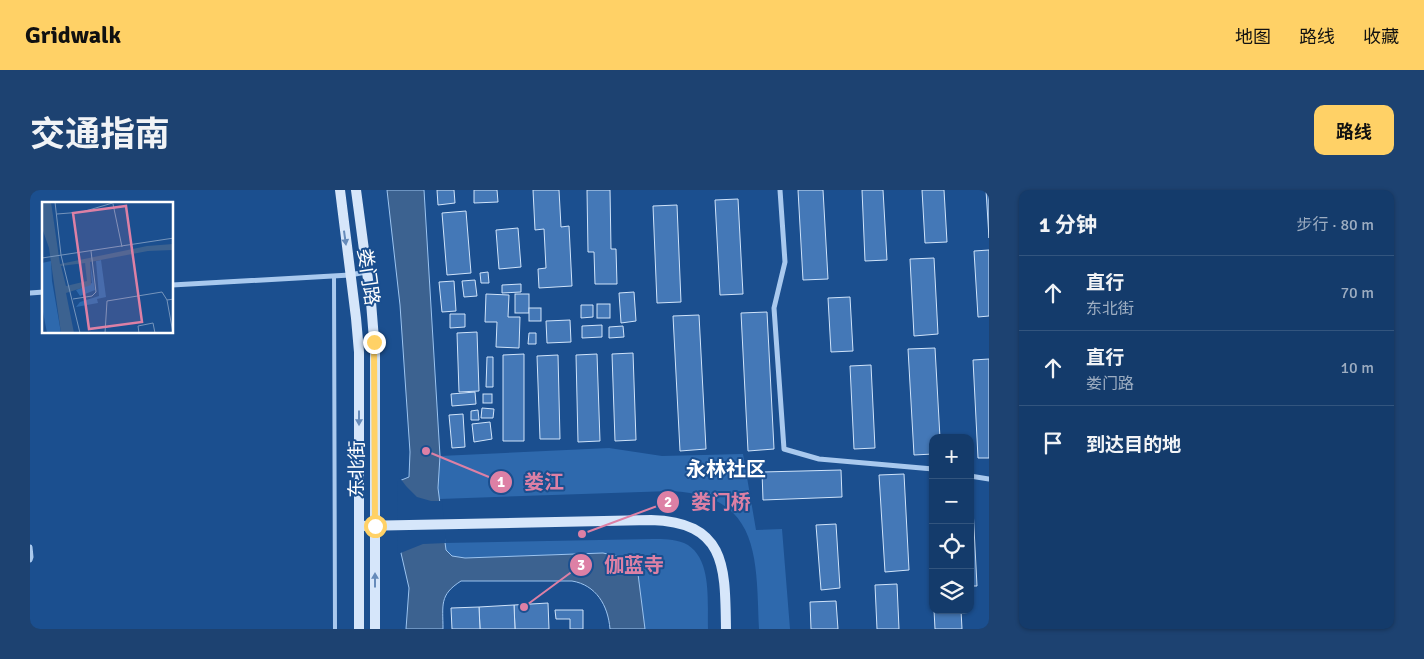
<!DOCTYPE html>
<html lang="zh">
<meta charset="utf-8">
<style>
:root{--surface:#143b6b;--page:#1d4271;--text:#f1f3f6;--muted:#9dadc1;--line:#33557e;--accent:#ffd166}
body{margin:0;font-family:Signika,"Noto Sans SC",sans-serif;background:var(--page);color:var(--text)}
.controls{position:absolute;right:15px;bottom:15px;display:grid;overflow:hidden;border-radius:10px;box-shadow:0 1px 4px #0004}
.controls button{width:45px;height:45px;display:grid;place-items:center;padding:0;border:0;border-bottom:1px solid var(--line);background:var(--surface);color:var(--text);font:25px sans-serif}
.stop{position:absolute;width:15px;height:15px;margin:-11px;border:4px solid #ffd166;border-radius:50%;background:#fff}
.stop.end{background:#ffd166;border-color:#fff;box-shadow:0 1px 5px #0008}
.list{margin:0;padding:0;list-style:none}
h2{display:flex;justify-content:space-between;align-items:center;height:65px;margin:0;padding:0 20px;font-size:21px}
h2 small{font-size:16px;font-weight:400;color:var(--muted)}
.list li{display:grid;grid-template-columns:32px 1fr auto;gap:15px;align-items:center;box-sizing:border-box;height:75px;padding:0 20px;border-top:1px solid var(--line)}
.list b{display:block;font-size:19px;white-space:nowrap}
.list p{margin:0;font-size:16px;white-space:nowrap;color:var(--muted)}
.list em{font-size:16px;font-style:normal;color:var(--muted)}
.icon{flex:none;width:28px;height:28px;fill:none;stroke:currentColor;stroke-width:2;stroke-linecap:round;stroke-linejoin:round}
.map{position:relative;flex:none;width:959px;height:439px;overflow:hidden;border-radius:10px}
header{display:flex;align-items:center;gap:30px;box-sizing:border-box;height:70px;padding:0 25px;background:var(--accent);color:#111}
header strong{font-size:24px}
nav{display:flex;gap:28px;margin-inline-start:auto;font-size:18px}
.intro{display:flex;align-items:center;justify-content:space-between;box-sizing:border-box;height:120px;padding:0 30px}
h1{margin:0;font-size:35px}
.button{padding:12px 22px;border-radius:10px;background:var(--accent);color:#111;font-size:18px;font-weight:700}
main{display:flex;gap:30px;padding:0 30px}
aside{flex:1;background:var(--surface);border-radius:10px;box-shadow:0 1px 4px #0004}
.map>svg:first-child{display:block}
</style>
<header>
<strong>Gridwalk</strong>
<nav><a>地图</a><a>路线</a><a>收藏</a></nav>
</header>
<div class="intro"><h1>交通指南</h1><a class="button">路线</a></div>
<main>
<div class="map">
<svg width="959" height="439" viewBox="0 0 959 439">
<rect width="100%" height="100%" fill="#1b4f8f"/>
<!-- green -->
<g fill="#2e69ad">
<path d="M579 258 632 266 713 264 726 340 752 339 760 439H729C726 369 731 305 641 301L409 309 408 298 410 266Z"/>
<path d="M623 349C633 349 644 349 654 353 683 366 677 413 678 439H615L608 384 582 364 573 363 435 368 422 366 416 360 414 353Z"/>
</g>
<!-- water -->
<path fill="#3c6290" stroke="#9cc4f0" d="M357 0H394L410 266 408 298 416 360 422 366 435 368 573 363 591 367 604 378 608 384 615 439H580C578 415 566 395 542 391H431C409 405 413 415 413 439H376L379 398 371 363 369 291 379 287 380 262 370 115Z"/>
<!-- pier -->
<path fill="#1b4f8f" d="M370 288 376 296 387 307 401 311H412L416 353 393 354 368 364 367 291Z"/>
<!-- building -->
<g fill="#4478b7" stroke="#cfe3fa">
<path d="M407 0H424L425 13 408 15Z"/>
<path d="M444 0H467L468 12 444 13Z"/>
<path d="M503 0H529L531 37 539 36 542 96 509 98 508 79 516 78 514 39 505 40Z"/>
<path d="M557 0H580L581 59H586L587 94H565L564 62H558Z"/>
<path d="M768 0H793L798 89 773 90Z"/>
<path d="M832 0H853L857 70 835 71Z"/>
<path d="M892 0H914L917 52 895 53Z"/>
<path d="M956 0H959V48Z"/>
<path d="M708 9 713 104 690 105 685 10Z"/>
<path d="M647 15 651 112 627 113 623 16Z"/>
<path d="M436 21 441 83 417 85 412 23Z"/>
<path d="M488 38 491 77 469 79 466 40Z"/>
<path d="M959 60V126L948 127 944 61Z"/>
<path d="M904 68 908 144 884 146 880 69Z"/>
<path d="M458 82 459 93H451L450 83Z"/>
<path d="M445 90 447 106 434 107 432 91Z"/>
<path d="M424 91 426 121 412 122 409 92Z"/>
<path d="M491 94V102L472 103V95Z"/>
<path d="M604 102 606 131 591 133 589 103Z"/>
<path d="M456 104 479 105 478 127H490L489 158 466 157 467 132H455Z"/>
<rect x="485" y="104" width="14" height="19"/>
<path d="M820 107 823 161 801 162 798 108Z"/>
<rect x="567" y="114" width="13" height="14"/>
<path d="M551 115H563V127L551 128Z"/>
<rect x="499" y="118" width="12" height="13"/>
<path d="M737 122 744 259 718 261 711 123Z"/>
<path d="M420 124H435V137L420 138Z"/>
<path d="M669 125 676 259 650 261 643 126Z"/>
<path d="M540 130 541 152 517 153 516 131Z"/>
<path d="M572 135V147L552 148V136Z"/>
<path d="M593 136 594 147 579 148V137Z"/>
<path d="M447 142 449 201 429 202 427 143Z"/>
<path d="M499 143H506V154H498Z"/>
<path d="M905 158 910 248H903V264L884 265 878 159Z"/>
<path d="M603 163 606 250 585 251 582 164Z"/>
<path d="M494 164V251H473V165Z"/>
<path d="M567 164 570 251 548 252 546 165Z"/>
<path d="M528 165 530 249H510L507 166Z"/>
<path d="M457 167H463V197H456Z"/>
<path d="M959 169V268H948L943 170Z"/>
<path d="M841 175 845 258 824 259 820 176Z"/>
<path d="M445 202 446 214 422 216 421 204Z"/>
<rect x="453" y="204" width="9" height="9"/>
<path d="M452 218 464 219 463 228H451Z"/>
<path d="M448 220 449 230H441V221Z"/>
<path d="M433 224 435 257 422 258 419 225Z"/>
<path d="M460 232 462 249 444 252 442 234Z"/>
<path d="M811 280 812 307 733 310 732 282Z"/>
<path d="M874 284 879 380 855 382 849 285Z"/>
<path d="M940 299H942L947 396H940Z"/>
<path d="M806 334 810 398 791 400 786 335Z"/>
<path d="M867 394 869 439H847L845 395Z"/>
<path d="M806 411 808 439H781L780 412Z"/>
<path d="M518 413 519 439H485L484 415Z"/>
<path d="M484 415 485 439H450L449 417Z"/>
<path d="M449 417 450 439H422L421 418Z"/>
<path d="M525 420H553V439H540V429H526Z"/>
<path d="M904 420H931L932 439H905Z"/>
</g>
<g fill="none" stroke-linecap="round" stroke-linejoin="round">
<!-- service -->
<path stroke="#a9c9ee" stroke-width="4" d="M304 86 305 439"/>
<!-- minor -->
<g stroke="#a9c9ee" stroke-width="5">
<path d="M750 0 755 72 744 118 754 259 789 269 903 279"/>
<path d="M142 95 320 85 336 82"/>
<path d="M0 103 14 102"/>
<path d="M940 286 959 289"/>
<path d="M0 357 1 367 0 370"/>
</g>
<!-- secondary -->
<g stroke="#d6e6fa" stroke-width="10">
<path d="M310 0 326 128 329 162V439"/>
<path d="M326 0 341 112 345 162V439"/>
<path d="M329 336 621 330C697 332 695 378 696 439"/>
</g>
</g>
<!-- one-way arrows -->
<defs><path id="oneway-solid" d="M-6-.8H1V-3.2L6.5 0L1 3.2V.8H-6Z" transform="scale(1.25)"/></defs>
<g fill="#668bba">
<use href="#oneway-solid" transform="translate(315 48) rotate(82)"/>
<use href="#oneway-solid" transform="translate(329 228) rotate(90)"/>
<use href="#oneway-solid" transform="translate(345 390) rotate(-90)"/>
</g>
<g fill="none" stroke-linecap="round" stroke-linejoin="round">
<!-- route -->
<path stroke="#ffd166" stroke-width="6" d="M344 152 345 336"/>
</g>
<g text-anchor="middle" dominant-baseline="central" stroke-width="4" stroke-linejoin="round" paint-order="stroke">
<!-- street labels -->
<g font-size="19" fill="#fff" stroke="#1b4f8f">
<text transform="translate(338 87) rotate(82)">娄门路</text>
<text transform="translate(327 279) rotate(-90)">东北街</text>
</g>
<!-- neighbourhood labels -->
<g font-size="20" font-weight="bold" fill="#fff" stroke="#1b4f8f">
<text x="696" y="279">永林社区</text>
</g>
</g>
<!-- overview -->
<g transform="translate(12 12)">
<rect width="131" height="131" fill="#1b4f8f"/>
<path d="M59 58 64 95 55 97 56 101 34 105 38 100 57 94 54 59ZM9 59 10 79 19 131H5L1 110 0 61ZM48 60 53 88 38 94 34 88 50 81Z" fill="#2e69ad"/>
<path d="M0 0H9L18 62 105 44 131 42V48L106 49 48 60 49 83 24 91 32 131H19L7 46 0 26ZM43 61 45 79 24 84 19 64Z" fill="#3c6290" fill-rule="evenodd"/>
<path fill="none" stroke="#7695bc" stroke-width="1" d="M13 0 19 53 38 131M71 2 80 45M15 12 40 10 74 0M0 56 132 36M31 97 50 94 54 90 49 49M63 131 65 99 120 90 125 98M97 131 96 124 111 121 113 131M131 131 125 98 132 97"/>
<path fill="#dd80a5" fill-opacity="0.15" stroke="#dd80a5" stroke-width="2.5" d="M84 4 100 120 47 127 31 11Z"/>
<rect width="131" height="131" fill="none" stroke="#fff" stroke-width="2.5"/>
</g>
<!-- callouts -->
<path fill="none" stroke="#dd80a5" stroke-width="2" d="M396 261L471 292M552 344L638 312M494 417L551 375"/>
<g fill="#dd80a5" stroke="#1b4f8f" stroke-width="2">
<circle cx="396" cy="261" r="5"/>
<circle cx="552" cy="344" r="5"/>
<circle cx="494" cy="417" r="5"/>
<circle cx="471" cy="292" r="12"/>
<circle cx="638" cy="312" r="12"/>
<circle cx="551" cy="375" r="12"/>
</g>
<g font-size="15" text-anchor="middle" font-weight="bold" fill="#fff">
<text x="471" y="297">1</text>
<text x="638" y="317">2</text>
<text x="551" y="380">3</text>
</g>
<g font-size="20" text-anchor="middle" font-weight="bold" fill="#dd80a5" stroke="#1b4f8f" stroke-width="4" stroke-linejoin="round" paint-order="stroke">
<text x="514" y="299">娄江</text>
<text x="691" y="319">娄门桥</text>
<text x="604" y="382">伽蓝寺</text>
</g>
</svg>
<div class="controls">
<button>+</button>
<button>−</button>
<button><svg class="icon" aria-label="locate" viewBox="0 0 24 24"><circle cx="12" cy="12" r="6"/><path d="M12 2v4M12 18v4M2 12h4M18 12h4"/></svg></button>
<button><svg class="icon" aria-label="layers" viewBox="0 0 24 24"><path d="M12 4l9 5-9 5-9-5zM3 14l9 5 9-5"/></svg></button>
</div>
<div class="stop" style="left:345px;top:336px"></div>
<div class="stop end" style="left:344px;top:152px"></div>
</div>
<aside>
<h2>1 分钟<small>步行 · 80 m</small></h2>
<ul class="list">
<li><svg class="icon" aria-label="ahead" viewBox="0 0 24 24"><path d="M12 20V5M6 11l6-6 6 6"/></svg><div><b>直行</b><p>东北街</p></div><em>70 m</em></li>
<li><svg class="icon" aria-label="ahead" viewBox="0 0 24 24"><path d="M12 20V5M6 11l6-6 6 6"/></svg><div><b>直行</b><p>娄门路</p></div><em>10 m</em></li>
<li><svg class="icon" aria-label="arrive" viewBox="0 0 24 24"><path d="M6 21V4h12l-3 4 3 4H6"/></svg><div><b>到达目的地</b></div></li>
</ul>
</aside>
</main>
